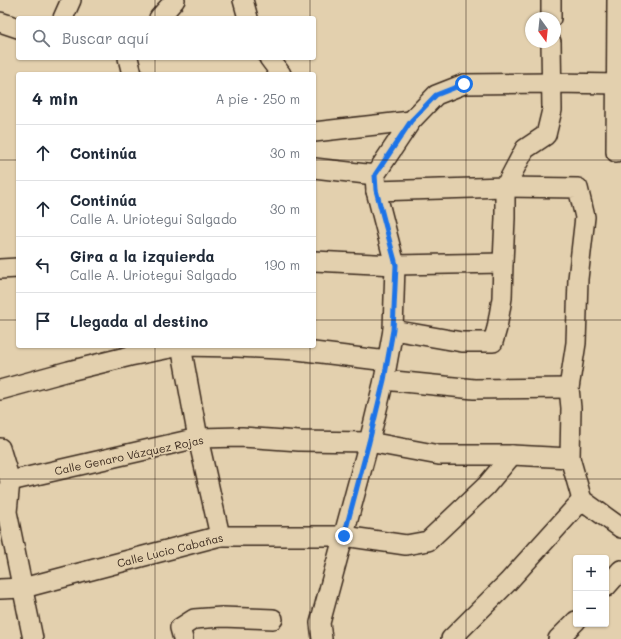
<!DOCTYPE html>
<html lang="es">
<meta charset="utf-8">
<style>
:root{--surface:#fff;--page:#f6f6f7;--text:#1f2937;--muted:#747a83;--line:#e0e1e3}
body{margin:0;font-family:Mali,sans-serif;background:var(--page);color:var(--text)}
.controls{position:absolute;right:12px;bottom:12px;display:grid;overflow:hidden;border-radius:4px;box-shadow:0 1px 3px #0004}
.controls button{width:36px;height:36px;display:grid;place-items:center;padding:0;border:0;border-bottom:1px solid var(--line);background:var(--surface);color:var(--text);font:20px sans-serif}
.compass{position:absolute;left:525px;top:12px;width:36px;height:36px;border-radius:50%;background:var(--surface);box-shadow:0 1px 3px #0004;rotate:165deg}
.stop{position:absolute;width:12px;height:12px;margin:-9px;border:3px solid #1a73e8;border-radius:50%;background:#fff}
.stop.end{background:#1a73e8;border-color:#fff;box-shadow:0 1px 4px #0008}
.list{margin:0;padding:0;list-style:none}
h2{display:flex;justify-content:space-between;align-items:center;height:52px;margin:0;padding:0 16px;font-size:17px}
h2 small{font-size:13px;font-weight:400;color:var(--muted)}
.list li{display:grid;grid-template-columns:26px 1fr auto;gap:12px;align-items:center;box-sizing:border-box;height:56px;padding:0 16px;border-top:1px solid var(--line)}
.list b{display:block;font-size:15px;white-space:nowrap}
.list p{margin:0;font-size:13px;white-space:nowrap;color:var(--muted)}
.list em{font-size:13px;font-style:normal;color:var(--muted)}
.icon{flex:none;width:22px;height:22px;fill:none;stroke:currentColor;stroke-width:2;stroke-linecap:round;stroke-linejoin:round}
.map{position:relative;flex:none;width:621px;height:639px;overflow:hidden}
.search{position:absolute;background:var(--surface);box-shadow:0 1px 3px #0004;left:16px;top:16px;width:300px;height:44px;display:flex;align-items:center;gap:10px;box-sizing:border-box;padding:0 14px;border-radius:4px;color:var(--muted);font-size:15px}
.panel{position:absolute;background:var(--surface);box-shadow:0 1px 3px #0004;left:16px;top:72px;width:300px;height:276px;border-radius:4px}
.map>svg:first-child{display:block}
</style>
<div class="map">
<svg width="621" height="639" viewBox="0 0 621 639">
<rect width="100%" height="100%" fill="#e3d0ae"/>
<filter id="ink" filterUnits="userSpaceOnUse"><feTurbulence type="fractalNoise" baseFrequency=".025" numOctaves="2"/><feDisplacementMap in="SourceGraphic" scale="8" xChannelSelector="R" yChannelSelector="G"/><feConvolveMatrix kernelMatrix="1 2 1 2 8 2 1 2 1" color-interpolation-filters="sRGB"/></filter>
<g filter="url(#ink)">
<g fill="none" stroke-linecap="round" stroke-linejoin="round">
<defs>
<g id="minor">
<path d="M243 0 248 18"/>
<path d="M551 0V18"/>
<path d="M63 18 71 0"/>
<path d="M159 18 175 0"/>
<path d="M0 22 18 28"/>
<path d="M128 58 132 74"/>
<path d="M269 58 281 74"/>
<path d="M314 132 411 121"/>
<path d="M616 152 617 0"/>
<path d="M314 168 375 175"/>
<path d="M376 191 505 187 578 188 585 217 578 279 576 343 569 388 571 408 570 458 582 500 621 528"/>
<path d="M314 261 395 265 503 263"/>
<path d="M0 269 18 268"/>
<path d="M393 330 462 342H493L497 328 502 298 503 263 505 218V187L525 149 546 135 552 110 551 42"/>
<path d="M181 346 198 438 220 536"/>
<path d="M384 380 474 389 569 388"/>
<path d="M0 390 69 371 130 356 181 346 237 347 297 350 387 361"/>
<path d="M0 448 10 481 7 512 33 639"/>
<path d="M10 481 198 438 242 437 299 441 369 442 439 455H512L570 458"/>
<path d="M606 587 621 570"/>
<path d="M0 589 23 588 220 536H344L406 545 428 541 486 486 512 455"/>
<path d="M183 639 180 628 194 619 222 617 273 619"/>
<path d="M322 639 320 623 369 442 384 380 393 330 395 265 376 191 375 175 411 121 436 95 464 84 552 83 621 84"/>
<path d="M451 639 508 582 582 500"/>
<path d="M558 639 576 621"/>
</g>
</defs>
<!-- minor casing -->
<use href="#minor" stroke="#3b2a1e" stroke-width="22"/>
<!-- minor -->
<use href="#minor" stroke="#e3d0ae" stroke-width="19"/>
</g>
</g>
<g fill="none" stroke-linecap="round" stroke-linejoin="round" filter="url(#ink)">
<!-- route -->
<path stroke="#1a73e8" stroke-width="5" d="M344 536 369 442 384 380 393 330 396 265 376 190 375 175 411 121 436 95 464 84"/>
</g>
<!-- grid -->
<path fill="none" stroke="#3b2a1e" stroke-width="1" stroke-opacity="0.55" d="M155 0V18M310 0V18M466 0V639M155 58V74M310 58V74M0 160H18M314 160H621M0 320H18M314 320H621M155 346V639M310 346V639M0 479H621"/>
<g text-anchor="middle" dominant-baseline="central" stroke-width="3.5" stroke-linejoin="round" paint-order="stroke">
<!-- street labels -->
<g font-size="11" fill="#3b2a1e" stroke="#e3d0ae">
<text transform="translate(129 455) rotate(-12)">Calle Genaro Vázquez Rojas</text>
<text transform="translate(170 550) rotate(-14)">Calle Lucio Cabañas</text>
</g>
</g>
</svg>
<div class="controls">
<button>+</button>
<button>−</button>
</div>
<svg class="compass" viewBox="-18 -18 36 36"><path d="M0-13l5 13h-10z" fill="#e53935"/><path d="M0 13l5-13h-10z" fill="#747a83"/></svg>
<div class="stop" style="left:464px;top:84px"></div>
<div class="stop end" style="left:344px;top:536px"></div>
<div class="search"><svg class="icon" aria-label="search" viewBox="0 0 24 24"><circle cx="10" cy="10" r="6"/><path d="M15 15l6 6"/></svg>Buscar aquí</div>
<section class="panel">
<h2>4 min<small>A pie · 250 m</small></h2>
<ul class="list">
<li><svg class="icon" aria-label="ahead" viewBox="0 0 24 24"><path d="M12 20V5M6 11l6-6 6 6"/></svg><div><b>Continúa</b></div><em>30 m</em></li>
<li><svg class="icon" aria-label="ahead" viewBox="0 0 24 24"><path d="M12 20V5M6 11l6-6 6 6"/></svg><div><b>Continúa</b><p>Calle A. Uriotegui Salgado</p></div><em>30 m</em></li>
<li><svg class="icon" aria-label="left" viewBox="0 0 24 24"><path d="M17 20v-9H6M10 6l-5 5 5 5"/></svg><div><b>Gira a la izquierda</b><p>Calle A. Uriotegui Salgado</p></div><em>190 m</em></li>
<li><svg class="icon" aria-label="arrive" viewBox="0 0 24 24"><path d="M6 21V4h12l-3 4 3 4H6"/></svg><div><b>Llegada al destino</b></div></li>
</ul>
</section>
</div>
